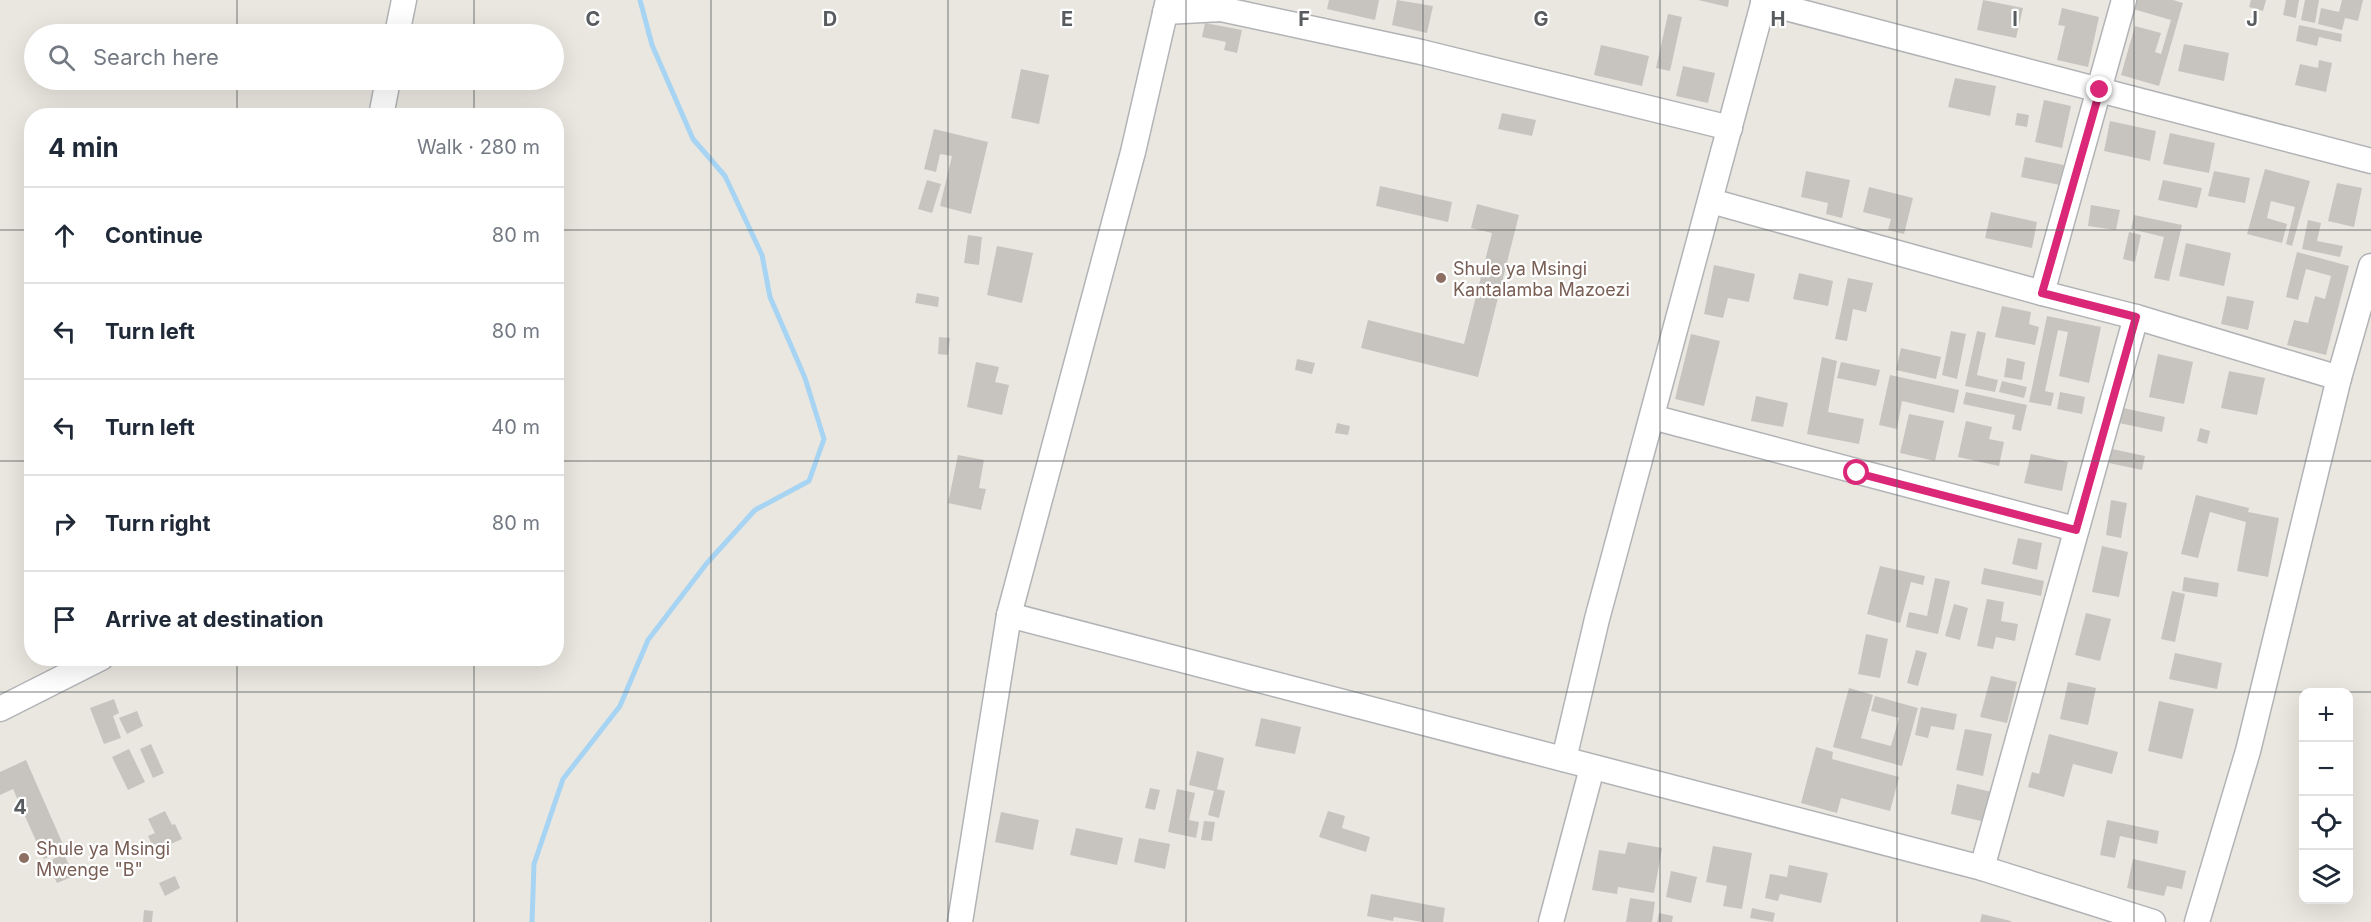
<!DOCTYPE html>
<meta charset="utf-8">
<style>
:root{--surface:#fff;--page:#f6f6f7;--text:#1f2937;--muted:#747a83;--line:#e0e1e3}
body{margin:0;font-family:Inter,sans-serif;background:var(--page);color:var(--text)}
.controls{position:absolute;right:18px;bottom:18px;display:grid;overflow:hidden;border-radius:12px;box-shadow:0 6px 24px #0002}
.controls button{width:54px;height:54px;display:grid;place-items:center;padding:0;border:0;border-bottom:2px solid var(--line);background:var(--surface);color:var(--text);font:30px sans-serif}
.stop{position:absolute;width:18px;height:18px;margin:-14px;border:4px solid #db2777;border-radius:50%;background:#fff}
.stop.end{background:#db2777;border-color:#fff;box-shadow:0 2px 6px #0008}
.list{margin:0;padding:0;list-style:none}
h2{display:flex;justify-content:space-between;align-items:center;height:78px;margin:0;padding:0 24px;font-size:26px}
h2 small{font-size:20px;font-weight:400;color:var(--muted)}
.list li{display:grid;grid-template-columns:39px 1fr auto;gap:18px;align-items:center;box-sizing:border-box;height:96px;padding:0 24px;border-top:2px solid var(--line)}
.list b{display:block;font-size:22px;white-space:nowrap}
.list em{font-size:20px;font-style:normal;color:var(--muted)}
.icon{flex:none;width:33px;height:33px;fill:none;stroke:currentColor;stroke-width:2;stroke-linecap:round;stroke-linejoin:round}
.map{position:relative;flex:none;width:2371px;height:922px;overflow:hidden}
.search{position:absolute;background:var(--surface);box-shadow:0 6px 24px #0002;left:24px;top:24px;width:540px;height:66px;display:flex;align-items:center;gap:15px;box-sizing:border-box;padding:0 21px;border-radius:33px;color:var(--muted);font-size:22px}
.panel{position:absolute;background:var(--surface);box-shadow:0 6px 24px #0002;left:24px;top:108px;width:540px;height:558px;border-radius:24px}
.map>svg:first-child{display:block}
</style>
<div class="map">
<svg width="2371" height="922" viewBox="0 0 2371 922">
<rect width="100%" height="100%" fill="#eae7e0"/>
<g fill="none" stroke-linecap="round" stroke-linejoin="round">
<!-- stream -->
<path stroke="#a7d4f3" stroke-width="5" d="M532 922 534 864 563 779 620 706 648 640 707 563 755 510 809 481 824 439 805 378 770 297 762 255 725 176 693 139 652 45 640 0"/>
</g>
<!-- building -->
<g fill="#c7c4bf">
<path d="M1329 0H1379L1375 20 1327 9Z"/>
<path d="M1397 0 1433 6 1427 33 1392 25Z"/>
<path d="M1698 0H1729L1728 7Z"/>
<path d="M1983 0 2023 8 2016 38 1977 30Z"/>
<path d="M2136 0H2173L2183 3 2159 86 2121 75 2135 26 2161 33 2155 52 2161 54 2171 20 2133 9Z"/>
<path d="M2251 0H2266L2263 11 2249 7Z"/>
<path d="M2286 0H2299L2296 18 2283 15Z"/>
<path d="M2305 0H2319L2315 23 2301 20Z"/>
<path d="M2342 0H2363L2358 21 2345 18 2342 30 2318 24 2321 8 2339 12Z"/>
<path d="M2062 8 2099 17 2088 67 2057 60 2065 26 2058 25Z"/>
<path d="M1668 14 1682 17 1670 71 1656 68Z"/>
<path d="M1205 23 1242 30 1237 53 1224 50 1226 42 1202 37Z"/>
<path d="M2299 25 2342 34 2341 42 2319 37 2317 46 2296 41Z"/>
<path d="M2184 44 2229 53 2224 81 2178 71Z"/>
<path d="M1601 45 1649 56 1642 86 1594 75Z"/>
<path d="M2319 60 2332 63 2326 92 2295 85 2300 64 2318 68Z"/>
<path d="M1683 66 1715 73 1708 103 1676 96Z"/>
<path d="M1021 69 1049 75 1039 124 1011 118Z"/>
<path d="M1955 78 1996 86 1990 116 1948 107Z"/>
<path d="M2044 100 2071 106 2062 148 2035 142Z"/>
<path d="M1502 113 1536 120 1532 136 1498 129Z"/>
<path d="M2017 113 2029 115 2027 127 2015 125Z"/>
<path d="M2110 121 2156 131 2150 161 2104 151Z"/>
<path d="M934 129 988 142 971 214 940 206 952 156 940 154 936 172 924 169Z"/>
<path d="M2170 133 2215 143 2209 173 2163 164Z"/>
<path d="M2025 157 2064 165 2060 185 2021 177Z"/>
<path d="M2265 169 2310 181 2292 246 2286 244 2295 207 2271 201 2267 218 2287 224 2282 243 2247 234Z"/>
<path d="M1806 171 1850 180 1842 218 1826 214 1828 203 1801 197Z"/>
<path d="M2214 171 2250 178 2245 203 2208 196Z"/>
<path d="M927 180 941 184 932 213 918 209Z"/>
<path d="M2163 180 2202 188 2197 208 2158 200Z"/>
<path d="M2337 183 2362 188 2354 227 2328 221Z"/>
<path d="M1380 186 1452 202 1448 222 1376 206Z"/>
<path d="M1869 187 1913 198 1904 234 1888 230 1891 219 1863 212Z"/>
<path d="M1477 204 1519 215 1478 377 1361 348 1368 320 1464 344 1492 233 1471 228Z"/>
<path d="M2091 205 2120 210 2116 230 2088 226Z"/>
<path d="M1991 212 2037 222 2032 248 1985 238Z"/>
<path d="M2134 215 2182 225 2169 281 2154 278 2164 237 2131 229Z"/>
<path d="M2308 220 2321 223 2317 241 2343 246 2340 257 2302 249Z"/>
<path d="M2129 232 2141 235 2135 262 2123 259Z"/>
<path d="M968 235 982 237 979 265 964 263Z"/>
<path d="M2186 243 2231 253 2224 286 2179 276Z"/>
<path d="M997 246 1033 253 1022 303 987 295Z"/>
<path d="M2297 252 2349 266 2326 355 2287 345 2294 320 2308 323 2315 296 2325 299 2331 276 2306 269 2298 300 2286 297Z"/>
<path d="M1714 265 1755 274 1749 302 1728 298 1723 318 1704 314Z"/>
<path d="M1799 273 1833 281 1828 306 1793 299Z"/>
<path d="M1848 278 1873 283 1866 312 1853 309 1847 341 1835 339Z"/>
<path d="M917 293 939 297 938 307 915 303Z"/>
<path d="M2227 296 2254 301 2248 330 2221 324Z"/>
<path d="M2002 306 2031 312 2029 324 2039 327 2035 345 1995 337Z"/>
<path d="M2047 316 2101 327 2089 383 2059 376 2068 332 2058 330 2045 391 2054 393 2051 406 2029 402Z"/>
<path d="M1951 331 1966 334 1957 379 1942 375Z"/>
<path d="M1977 331 1986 333 1977 375 1998 380 1995 392 1965 386Z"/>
<path d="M1691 334 1720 341 1704 406 1675 399Z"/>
<path d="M939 337 950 338 948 355 938 354Z"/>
<path d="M1901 348 1941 357 1936 379 1896 370Z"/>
<path d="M2158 354 2193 362 2184 404 2149 397Z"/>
<path d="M1822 357 1837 361 1828 412 1864 419 1859 444 1807 434Z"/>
<path d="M2007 358 2025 362 2022 380 2004 377Z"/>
<path d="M1297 359 1315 363 1312 374 1295 370Z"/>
<path d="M976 362 999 367 995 382 1009 385 1002 415 967 407Z"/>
<path d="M1841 362 1880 370 1876 386 1837 378Z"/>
<path d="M2229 371 2265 378 2257 415 2221 408Z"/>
<path d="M1890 375 1959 390 1954 413 1902 401 1897 429 1879 425Z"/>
<path d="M2002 381 2027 387 2024 398 1999 392Z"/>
<path d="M1966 392 2027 405 2021 431 2012 429 2015 415 1963 404Z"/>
<path d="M2060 392 2085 397 2082 414 2057 409Z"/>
<path d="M1756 396 1788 403 1783 427 1751 421Z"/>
<path d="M2123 408 2165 417 2162 432 2119 423Z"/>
<path d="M1909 414 1944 421 1935 461 1900 453Z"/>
<path d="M1966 421 1992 427 1989 439 2004 442 1999 466 1958 457Z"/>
<path d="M1337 423 1350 426 1348 435 1335 433Z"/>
<path d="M2200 428 2210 431 2207 444 2197 441Z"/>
<path d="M2112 449 2145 456 2142 470 2109 463Z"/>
<path d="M2031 454 2068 462 2062 491 2024 483Z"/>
<path d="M958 455 984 460 979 488 986 489 981 510 948 503Z"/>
<path d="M2196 495 2249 508 2248 512 2279 518 2268 577 2237 571 2246 522 2210 512 2198 558 2181 554Z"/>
<path d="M2111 500 2127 503 2121 538 2106 535Z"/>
<path d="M2018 538 2042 543 2037 570 2012 564Z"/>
<path d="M2102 546 2128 552 2119 597 2092 592Z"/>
<path d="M1880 566 1925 576 1923 585 1911 582 1900 623 1867 614Z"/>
<path d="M1984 568 2044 581 2041 596 1981 584Z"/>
<path d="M2184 577 2219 583 2217 597 2182 591Z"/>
<path d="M1935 578 1950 581 1938 634 1906 627 1909 612 1927 616Z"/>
<path d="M2172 591 2185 594 2175 642 2161 639Z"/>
<path d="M1987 599 2004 602 2001 621 2018 624 2015 641 1996 637 1993 649 1977 646Z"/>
<path d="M1954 604 1968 608 1960 640 1945 636Z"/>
<path d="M2086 613 2111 619 2100 661 2075 655Z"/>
<path d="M1866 634 1888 639 1880 678 1858 674Z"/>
<path d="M1916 650 1927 653 1918 686 1907 683Z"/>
<path d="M2175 653 2222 663 2217 689 2169 679Z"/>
<path d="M1991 676 2017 682 2007 723 1980 717Z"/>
<path d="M2068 682 2096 688 2088 725 2060 719Z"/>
<path d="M1849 688 1873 695 1861 738 1891 746 1899 718 1871 711 1875 696 1918 708 1902 766 1833 747Z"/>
<path d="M114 699 119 713 113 716 121 738 104 744 90 708Z"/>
<path d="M2159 701 2194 709 2182 759 2148 751Z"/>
<path d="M1921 707 1957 714 1954 730 1931 726 1928 738 1915 735Z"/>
<path d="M137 711 143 726 127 734 119 718Z"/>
<path d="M1261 718 1301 727 1295 754 1255 746Z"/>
<path d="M1965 729 1992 734 1983 776 1956 770Z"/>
<path d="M2049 734 2118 752 2112 774 2073 764 2064 797 2028 787 2032 772 2039 774Z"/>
<path d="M151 744 164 773 153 778 140 749Z"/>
<path d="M1816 747 1833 752 1832 759 1899 777 1890 811 1841 798 1837 813 1801 803Z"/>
<path d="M129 749 145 782 128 790 112 757Z"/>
<path d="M1197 751 1224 758 1217 789 1225 791 1219 818 1208 815 1214 791 1189 785Z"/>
<path d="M26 760 65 849 44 859 13 789 0 795V772Z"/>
<path d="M1957 784 1992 792 1985 822 1951 814Z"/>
<path d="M1150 788 1160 790 1155 810 1145 808Z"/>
<path d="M1177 789 1195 793 1189 820 1199 822 1196 838 1168 832Z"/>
<path d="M165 811 172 825 175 824 182 839 155 851 148 836 155 833 148 819Z"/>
<path d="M1328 811 1345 816 1342 828 1370 837 1366 852 1319 837Z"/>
<path d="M1001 812 1039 820 1033 850 995 842Z"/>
<path d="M2107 820 2159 831 2157 844 2120 836 2115 858 2100 855Z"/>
<path d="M1204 821 1215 822 1212 841 1201 840Z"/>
<path d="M1076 828 1123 838 1117 865 1070 855Z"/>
<path d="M1139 838 1170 844 1165 869 1134 862Z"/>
<path d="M1628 842 1662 848 1654 893 1618 887 1617 894 1592 890 1599 850 1625 854Z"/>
<path d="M1713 846 1752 853 1742 909 1723 906 1727 886 1706 882Z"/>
<path d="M64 854 74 876 57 883 47 862Z"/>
<path d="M2133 859 2186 871 2182 889 2167 886 2164 896 2127 888Z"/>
<path d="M1789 865 1828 873 1821 903 1780 894 1778 901 1765 898 1770 874 1787 877Z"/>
<path d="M1671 871 1697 877 1691 903 1666 897Z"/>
<path d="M175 876 180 888 165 896 159 883Z"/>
<path d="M1371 894 1445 908 1443 922H1422L1394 917 1393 921 1367 916Z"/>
<path d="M1630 898 1655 902 1652 922H1626Z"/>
<path d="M1752 908 1775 913 1773 922 1750 918Z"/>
<path d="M144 910 153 911 152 922H143Z"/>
<path d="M1659 913 1673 916 1672 922H1657Z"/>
<path d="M1982 914 2011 921V922H1980Z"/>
</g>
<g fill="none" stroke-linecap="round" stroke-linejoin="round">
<defs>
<g id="minor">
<path d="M1207 0 1221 9 1421 52 1730 128"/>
<path d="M1763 2 2371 161"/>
<path d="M1165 12 1221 9"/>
<path d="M397 34 404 0"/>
<path d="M381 116 388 80"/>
<path d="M1711 201 2042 293 2136 317 1982 868"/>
<path d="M2042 293 2124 0"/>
<path d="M2136 317 2339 378"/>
<path d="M1652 417 2075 529"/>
<path d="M1009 615 1982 868 2153 922"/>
<path d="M0 709 101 658"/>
<path d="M1564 759 1597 619 1764 0"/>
<path d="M960 922 1009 615 1133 152 1168 0"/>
<path d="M1551 922 1592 768"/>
<path d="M2197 922 2248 751 2339 378 2371 266"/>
</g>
</defs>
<!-- minor casing -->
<use href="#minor" stroke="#b1b3b6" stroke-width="27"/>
<!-- minor -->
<use href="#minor" stroke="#fff" stroke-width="24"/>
</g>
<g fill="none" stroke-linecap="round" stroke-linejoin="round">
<!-- route -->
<path stroke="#db2777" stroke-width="8" d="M1857 473 2076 530 2136 317 2042 293 2100 90"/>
</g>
<!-- grid -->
<path fill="none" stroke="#595c5f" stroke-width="1.5" stroke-opacity="0.55" d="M237 0V34M474 0V34M711 0V922M948 0V922M1186 0V922M1423 0V922M1660 0V922M1897 0V922M2134 0V922M237 80V116M474 80V116M0 230H32M556 230H2371M0 461H32M556 461H2371M237 658V922M474 658V922M0 692H2371"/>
<!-- markers -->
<g fill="#8d6e63" stroke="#fff" stroke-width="2">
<circle cx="1441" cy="278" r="6"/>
<circle cx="24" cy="858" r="6"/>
</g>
<g text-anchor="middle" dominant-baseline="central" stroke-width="4.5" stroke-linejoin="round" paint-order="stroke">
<!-- education labels -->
<g font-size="18" fill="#785e54" stroke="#fff" text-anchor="start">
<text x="1453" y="268">Shule ya Msingi<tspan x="1453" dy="21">Kantalamba Mazoezi</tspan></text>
<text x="36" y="848">Shule ya Msingi<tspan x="36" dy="21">Mwenge "B"</tspan></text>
</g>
</g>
<g font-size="20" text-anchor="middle" font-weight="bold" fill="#595c5f" stroke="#fff" stroke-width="4.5" stroke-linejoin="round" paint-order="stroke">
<text x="593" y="26">C</text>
<text x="830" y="26">D</text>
<text x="1067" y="26">E</text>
<text x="1304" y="26">F</text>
<text x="1541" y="26">G</text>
<text x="1778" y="26">H</text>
<text x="2015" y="26">I</text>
<text x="2252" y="26">J</text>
<text x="20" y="814">4</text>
</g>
</svg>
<div class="controls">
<button>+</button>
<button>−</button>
<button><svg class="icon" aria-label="locate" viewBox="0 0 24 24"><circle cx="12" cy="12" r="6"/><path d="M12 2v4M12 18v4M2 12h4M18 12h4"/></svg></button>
<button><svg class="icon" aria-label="layers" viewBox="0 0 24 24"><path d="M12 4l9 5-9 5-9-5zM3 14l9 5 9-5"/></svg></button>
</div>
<div class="stop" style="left:1857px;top:473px"></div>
<div class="stop end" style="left:2100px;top:90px"></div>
<div class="search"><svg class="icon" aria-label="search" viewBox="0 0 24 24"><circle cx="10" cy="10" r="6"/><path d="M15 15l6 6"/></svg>Search here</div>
<section class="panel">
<h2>4 min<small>Walk · 280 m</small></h2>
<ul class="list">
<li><svg class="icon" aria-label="ahead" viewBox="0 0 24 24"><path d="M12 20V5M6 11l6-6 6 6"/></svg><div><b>Continue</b></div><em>80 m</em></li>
<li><svg class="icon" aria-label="left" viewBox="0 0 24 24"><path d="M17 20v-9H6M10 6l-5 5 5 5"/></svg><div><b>Turn left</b></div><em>80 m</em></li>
<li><svg class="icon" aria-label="left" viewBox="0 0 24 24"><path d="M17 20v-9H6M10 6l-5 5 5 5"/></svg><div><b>Turn left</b></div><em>40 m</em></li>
<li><svg class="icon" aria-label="right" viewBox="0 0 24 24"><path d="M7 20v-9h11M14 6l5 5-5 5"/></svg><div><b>Turn right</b></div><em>80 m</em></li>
<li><svg class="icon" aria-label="arrive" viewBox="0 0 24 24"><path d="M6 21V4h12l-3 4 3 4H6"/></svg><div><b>Arrive at destination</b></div></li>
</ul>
</section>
</div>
